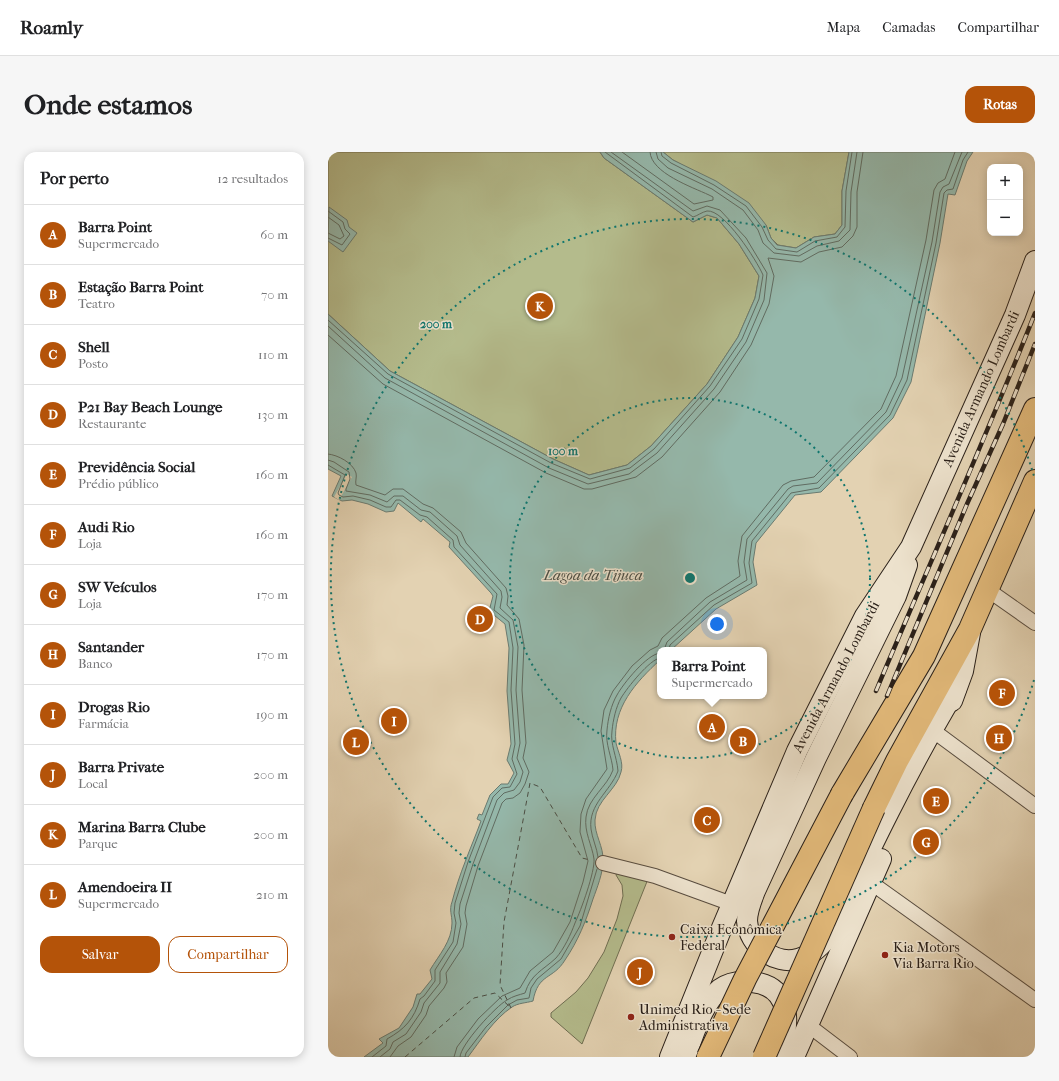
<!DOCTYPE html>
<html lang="pt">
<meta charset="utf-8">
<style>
:root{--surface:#fff;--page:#f6f6f6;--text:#202124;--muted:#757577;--line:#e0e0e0;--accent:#b45309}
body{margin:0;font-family:"IM FELL French Canon",serif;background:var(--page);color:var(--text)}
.controls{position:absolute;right:12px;top:12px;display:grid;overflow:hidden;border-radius:8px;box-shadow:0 2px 10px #0003}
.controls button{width:36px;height:36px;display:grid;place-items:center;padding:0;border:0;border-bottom:1px solid var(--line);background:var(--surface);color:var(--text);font:20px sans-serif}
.you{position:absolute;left:389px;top:472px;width:14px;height:14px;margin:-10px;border:3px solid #fff;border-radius:50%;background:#1a73e8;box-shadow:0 0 0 6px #1a73e833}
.badge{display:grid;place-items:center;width:26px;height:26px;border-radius:50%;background:var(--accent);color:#fff;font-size:13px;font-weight:700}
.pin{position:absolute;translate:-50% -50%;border:2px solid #fff;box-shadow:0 1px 4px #0006}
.popup{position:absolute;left:329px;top:495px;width:110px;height:52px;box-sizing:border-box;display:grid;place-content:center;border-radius:8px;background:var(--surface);filter:drop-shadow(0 1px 3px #0005);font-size:13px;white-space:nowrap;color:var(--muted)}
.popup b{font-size:15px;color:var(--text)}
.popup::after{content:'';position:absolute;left:50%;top:100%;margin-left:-8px;border:8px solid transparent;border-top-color:var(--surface)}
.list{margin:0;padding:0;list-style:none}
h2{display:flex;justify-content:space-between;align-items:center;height:52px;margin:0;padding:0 16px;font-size:17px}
h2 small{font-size:13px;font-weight:400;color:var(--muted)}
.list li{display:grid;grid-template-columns:26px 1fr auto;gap:12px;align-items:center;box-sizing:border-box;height:60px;padding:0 16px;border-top:1px solid var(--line)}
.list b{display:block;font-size:15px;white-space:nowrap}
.list p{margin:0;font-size:13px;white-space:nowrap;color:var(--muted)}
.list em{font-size:13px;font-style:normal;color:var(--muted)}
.actions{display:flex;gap:8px;padding:12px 16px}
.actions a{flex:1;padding:9px 0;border:1px solid var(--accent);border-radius:12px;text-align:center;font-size:14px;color:var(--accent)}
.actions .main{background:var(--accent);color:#fff}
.map{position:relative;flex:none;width:707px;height:905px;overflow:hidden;border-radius:12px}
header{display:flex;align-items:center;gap:24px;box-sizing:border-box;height:56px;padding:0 20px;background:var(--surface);border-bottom:1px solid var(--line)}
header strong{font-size:19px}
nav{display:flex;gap:22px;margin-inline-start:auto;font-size:14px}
.intro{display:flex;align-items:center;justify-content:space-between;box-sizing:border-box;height:96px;padding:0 24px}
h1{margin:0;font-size:28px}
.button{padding:10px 18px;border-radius:12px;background:var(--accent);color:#fff;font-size:14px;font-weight:700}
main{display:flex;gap:24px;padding:0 24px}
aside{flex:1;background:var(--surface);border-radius:12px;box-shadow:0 2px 10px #0003}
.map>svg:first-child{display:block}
</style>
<header>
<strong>Roamly</strong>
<nav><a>Mapa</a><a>Camadas</a><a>Compartilhar</a></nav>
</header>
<div class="intro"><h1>Onde estamos</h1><a class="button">Rotas</a></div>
<main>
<aside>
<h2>Por perto<small>12 resultados</small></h2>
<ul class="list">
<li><span class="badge">A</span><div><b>Barra Point</b><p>Supermercado</p></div><em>60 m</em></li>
<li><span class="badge">B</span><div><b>Estação Barra Point</b><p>Teatro</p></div><em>70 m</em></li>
<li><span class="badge">C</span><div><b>Shell</b><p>Posto</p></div><em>110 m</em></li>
<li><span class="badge">D</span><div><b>P21 Bay Beach Lounge</b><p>Restaurante</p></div><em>130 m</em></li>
<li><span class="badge">E</span><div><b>Previdência Social</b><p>Prédio público</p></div><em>160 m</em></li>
<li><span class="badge">F</span><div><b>Audi Rio</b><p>Loja</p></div><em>160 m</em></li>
<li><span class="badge">G</span><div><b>SW Veículos</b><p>Loja</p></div><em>170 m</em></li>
<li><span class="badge">H</span><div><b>Santander</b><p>Banco</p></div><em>170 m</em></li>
<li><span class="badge">I</span><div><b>Drogas Rio</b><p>Farmácia</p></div><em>190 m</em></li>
<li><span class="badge">J</span><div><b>Barra Private</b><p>Local</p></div><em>200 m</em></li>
<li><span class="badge">K</span><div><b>Marina Barra Clube</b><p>Parque</p></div><em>200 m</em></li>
<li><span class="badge">L</span><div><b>Amendoeira II</b><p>Supermercado</p></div><em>210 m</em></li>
</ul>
<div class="actions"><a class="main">Salvar</a><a>Compartilhar</a></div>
</aside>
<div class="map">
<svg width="707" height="905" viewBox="0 0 707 905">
<rect width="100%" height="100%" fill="#e3d2b2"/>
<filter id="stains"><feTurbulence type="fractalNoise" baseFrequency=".005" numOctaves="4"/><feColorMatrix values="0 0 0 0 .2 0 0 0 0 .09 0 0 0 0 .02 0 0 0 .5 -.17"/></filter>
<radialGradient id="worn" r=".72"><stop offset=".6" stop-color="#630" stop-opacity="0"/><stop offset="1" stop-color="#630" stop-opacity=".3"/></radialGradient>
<!-- green -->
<g fill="#b4bb8c" stroke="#6f6e52">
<path d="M0 0H272L276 6 365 70 379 63 389 66 411 92 431 124 427 146 410 185 379 232 323 294 299 313 261 323 225 307 62 219 0 162Z"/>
<path d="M335 0H521L514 39V73L507 82 486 85 468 96 450 93 443 86 438 73 362 17 345 8Z"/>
<path d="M289 719 320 727 254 892 223 865V861L248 840 260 826 276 800 289 767 295 744 294 733 288 723Z"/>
</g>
<!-- water -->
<g fill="#95b8ab" stroke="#6a7b71">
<path d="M272 0H335L345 8 388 29 421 51 438 73 443 86 449 93 468 96 486 85 507 82 514 73V39L521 0H645L639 9 627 43 620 42 612 91 583 230 565 266 493 340 467 343 428 391 425 410 429 433 388 457 343 498H332V508C308 530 284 556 288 591 290 600 296 611 293 620 289 638 268 648 267 668 266 682 276 695 275 709 275 721 269 736 265 747 258 769 250 789 237 808 225 828 210 821 205 849 198 851 190 851 184 855 166 867 152 889 140 905H36L55 891 51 887 71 876 85 855 89 842H92L104 827 102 818C111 803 124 789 124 771 124 763 121 758 124 750 131 722 143 696 153 669L149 667 151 662 154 663 162 643 173 632H180L186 621 179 608 183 592 179 539 181 496 177 472 161 459 165 444 163 441 121 395 122 390 95 367 93 370 70 351 66 359 58 360 40 352 24 348 14 349 4 344 13 324 0 317V162L62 219 225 307 261 323 299 313 323 294 379 232 410 185 427 146 431 124 411 92 389 66 379 63 365 70 276 6Z"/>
<path d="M1 55 19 68 21 75 29 81 15 100 0 89Z"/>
</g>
<!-- pier -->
<path fill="#e3d2b2" d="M19 322 24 325 11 348 6 345Z"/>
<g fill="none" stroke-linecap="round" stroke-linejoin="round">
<!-- shore -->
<g stroke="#606c62" stroke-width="1">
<path d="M294 0 366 52 385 48V45L381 43C364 35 323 21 322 0"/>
<path d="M328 0 330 7 340 16 384 37 415 58 430 78 435 91 446 101 471 104 489 94 511 89 522 78 523 40 529 0"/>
<path d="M333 0 334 4 343 11 386 33 418 54 434 75 440 88 448 97 469 100 487 89 509 85 517 75 518 39 524 0"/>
<path d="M0 59 15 70 17 77 22 82 14 93 0 86"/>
<path d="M0 65 11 73 16 84 12 87 0 81"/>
<path d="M0 168 60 222 223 311 262 327 302 316 326 297 382 234 414 187 431 147 435 123C429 109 396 57 379 59 374 60 369 64 365 65L277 0"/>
<path d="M0 174 57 226 221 316 260 332 301 322 329 301 386 237 418 190 436 148 439 121 418 86 392 58 379 54 365 59 283 0"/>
<path d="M0 183 55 232 218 321 256 337H264L308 325 334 305 392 240 423 193 441 152 446 124 440 106 473 110 491 100 514 95 525 84 529 75V40L535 0"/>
<path d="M0 302C10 303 25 311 28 321 29 325 27 329 28 333L57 343 65 337H75L95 352 105 356 133 380 138 391 178 436 180 444 179 453 191 467 196 493 194 538 198 591 195 606 201 620 197 632 192 641 185 646 178 647 174 651 150 714 138 754 137 761 139 772 135 795 118 821 119 830 116 836 101 854 98 863 83 885 70 894 62 905"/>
<path d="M0 308 6 310 21 320 22 327 18 337V339L42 343 59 350 66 344H75L93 358 102 360 129 384 132 393 173 439 174 445 172 456 185 468 190 495 188 538 192 591 189 606 195 620 192 630 186 638 176 641 169 648 145 712 132 752 131 761 133 772 129 792 112 820V831L96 851 93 860 78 882 65 890 62 897 52 905"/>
<path d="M0 313 17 323 10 341 11 343 15 345 25 344 42 348 58 355H63L68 348H72L92 363 99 365 125 388 126 395 169 442 166 458 181 470 185 496 183 538 187 592 184 607 189 622 182 635 174 636 165 645 140 710 127 751 126 761 128 771 125 790 107 818V829L96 844 92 847C86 867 77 877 59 887L58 894 44 905"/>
<path d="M336 498 339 490 382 450 419 428 416 410 419 387 460 337 465 334 489 331 558 260 574 226 604 90 612 40 615 35 621 32 634 0"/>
<path d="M341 498 342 493 386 453 424 431 421 411 424 389 463 341 491 336 562 263 579 228 608 91 616 41 619 38 625 37 635 8 640 0"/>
<path d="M270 705C269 696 264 686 263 677 260 652 282 640 290 619 289 605 282 592 284 579 285 568 288 555 293 546 299 536 322 507 332 506"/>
<path d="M126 905 129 895 150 867 174 844 192 836 202 819 225 800 242 770 255 730 260 709 252 680 253 662 258 647 279 617 273 579 276 558 285 539 304 514 322 498 330 494 334 486 378 446 412 424 410 409 414 384 455 333 463 329 486 325 553 257 568 224 598 88 606 38 610 31 617 27 627 0"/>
<path d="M132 905C132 893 168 854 179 848 185 844 191 843 197 841 203 822 214 819 228 806 236 797 243 782 247 771 253 758 267 720 266 707 264 693 256 680 258 665 260 646 279 635 285 618 284 605 277 592 279 578 280 567 283 553 289 543 295 532 319 502 332 501"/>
<path d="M137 905 138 901 158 875 180 853 189 848 201 846 203 836 209 827 233 807 252 774 269 717"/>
</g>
<!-- ferry -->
<g stroke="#4a4e45" stroke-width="1" stroke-dasharray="5 4" stroke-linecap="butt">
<path d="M183 856 172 833 176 770 202 631 212 635 254 706 262 708"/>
<path d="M77 905 146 846 167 841 182 855"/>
</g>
<defs>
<g id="street">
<path d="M660 438 707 471"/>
<path d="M611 583 707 654"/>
<path d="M275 711 327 724 404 752"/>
<path d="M542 730 707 848"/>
<path d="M480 873 522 905"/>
</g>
<g id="secondary">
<path d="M579 413 568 444 488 606 427 739C423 749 419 759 419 769 421 794 447 813 470 807 483 804 492 795 500 785 540 701 580 617 628 537"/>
<path d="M624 549 635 519 642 481"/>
<path d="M342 905 393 778 469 599 537 464 583 395 687 163 707 109"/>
<path d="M357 905C366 883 373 853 392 837 401 830 413 829 424 830 466 834 462 876 450 905"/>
<path d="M466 905 553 707"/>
</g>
<g id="highway">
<path d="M514 642 596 504 707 257"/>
<path d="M546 656 569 609 642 477 707 329"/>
</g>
</defs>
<!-- street casing -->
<use href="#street" stroke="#584c3f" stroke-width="16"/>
<!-- secondary casing -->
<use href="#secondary" stroke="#2a2019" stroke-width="22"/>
<!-- highway casing -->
<use href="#highway" stroke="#2a2019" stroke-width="24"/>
<!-- street -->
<use href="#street" stroke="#ede2cd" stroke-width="14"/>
<!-- secondary -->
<use href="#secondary" stroke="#ede2cd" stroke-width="20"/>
<!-- highway -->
<use href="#highway" stroke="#e2b979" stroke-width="22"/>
<defs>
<g id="rail">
<path d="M548 539C601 413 657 288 707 161"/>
<path d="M559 544 639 352 675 272 707 192"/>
</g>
</defs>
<!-- rail casing -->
<use href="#rail" stroke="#2a2019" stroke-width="4.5"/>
<!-- rail -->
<use href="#rail" stroke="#ede2cd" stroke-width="3" stroke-dasharray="9" stroke-linecap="butt"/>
<defs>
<g id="highway-bridge">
<path d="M380 905 417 827 514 642"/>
<path d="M436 905 546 656"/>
</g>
</defs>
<!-- highway-bridge casing -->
<use href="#highway-bridge" stroke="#2a2019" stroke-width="24" stroke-linecap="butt"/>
<!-- highway-bridge -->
<use href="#highway-bridge" stroke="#e2b979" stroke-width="22"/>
</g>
<!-- distance rings -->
<g fill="none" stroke="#0f766e" stroke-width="2" stroke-dasharray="2 4">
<circle cx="362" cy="426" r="180"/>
<path d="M706 528A359 359 0 1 1 706 324"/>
</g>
<!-- markers -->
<g fill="#8f2418" stroke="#ede2cd" stroke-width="1.5">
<circle cx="344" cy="785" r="4"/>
<circle cx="557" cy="803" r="4"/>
<circle cx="303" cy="865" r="4"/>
</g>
<g text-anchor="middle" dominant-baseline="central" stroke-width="3" stroke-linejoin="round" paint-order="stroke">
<!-- street labels -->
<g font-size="14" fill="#2a2019" stroke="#ede2cd">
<text transform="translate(653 237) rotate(-66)">Avenida Armando Lombardi</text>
<text transform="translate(508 525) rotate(-62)">Avenida Armando Lombardi</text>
</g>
<!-- poi labels -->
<g font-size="14" fill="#2a2019" stroke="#ede2cd" text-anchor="start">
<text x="352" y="777">Caixa Econômica<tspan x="352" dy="16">Federal</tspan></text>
<text x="565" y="795">Kia Motors<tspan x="565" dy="16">Via Barra Rio</tspan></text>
<text x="311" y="857">Unimed Rio - Sede<tspan x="311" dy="16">Administrativa</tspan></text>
</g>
<!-- water labels -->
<g font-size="15" font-style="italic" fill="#4a4e45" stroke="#ede2cd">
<text x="265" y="423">Lagoa da Tijuca</text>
</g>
</g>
<circle cx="362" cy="426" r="6" fill="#0f766e" stroke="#ede2cd" stroke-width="2"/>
<g font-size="12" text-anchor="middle" font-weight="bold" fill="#0f766e" stroke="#ede2cd" stroke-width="3" stroke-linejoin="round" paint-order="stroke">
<text x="108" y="176">200 m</text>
<text x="235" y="303">100 m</text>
</g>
<rect width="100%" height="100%" filter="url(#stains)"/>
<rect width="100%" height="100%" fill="url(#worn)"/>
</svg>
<div class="controls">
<button>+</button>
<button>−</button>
</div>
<div class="you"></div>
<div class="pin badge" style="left:384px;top:575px">A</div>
<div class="popup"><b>Barra Point</b>Supermercado</div>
<div class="pin badge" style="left:415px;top:589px">B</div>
<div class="pin badge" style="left:379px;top:668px">C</div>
<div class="pin badge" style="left:152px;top:467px">D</div>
<div class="pin badge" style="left:608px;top:649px">E</div>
<div class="pin badge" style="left:674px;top:541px">F</div>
<div class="pin badge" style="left:598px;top:690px">G</div>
<div class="pin badge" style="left:671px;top:586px">H</div>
<div class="pin badge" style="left:66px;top:569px">I</div>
<div class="pin badge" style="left:312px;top:820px">J</div>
<div class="pin badge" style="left:212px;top:154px">K</div>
<div class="pin badge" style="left:28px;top:590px">L</div>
</div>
</main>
